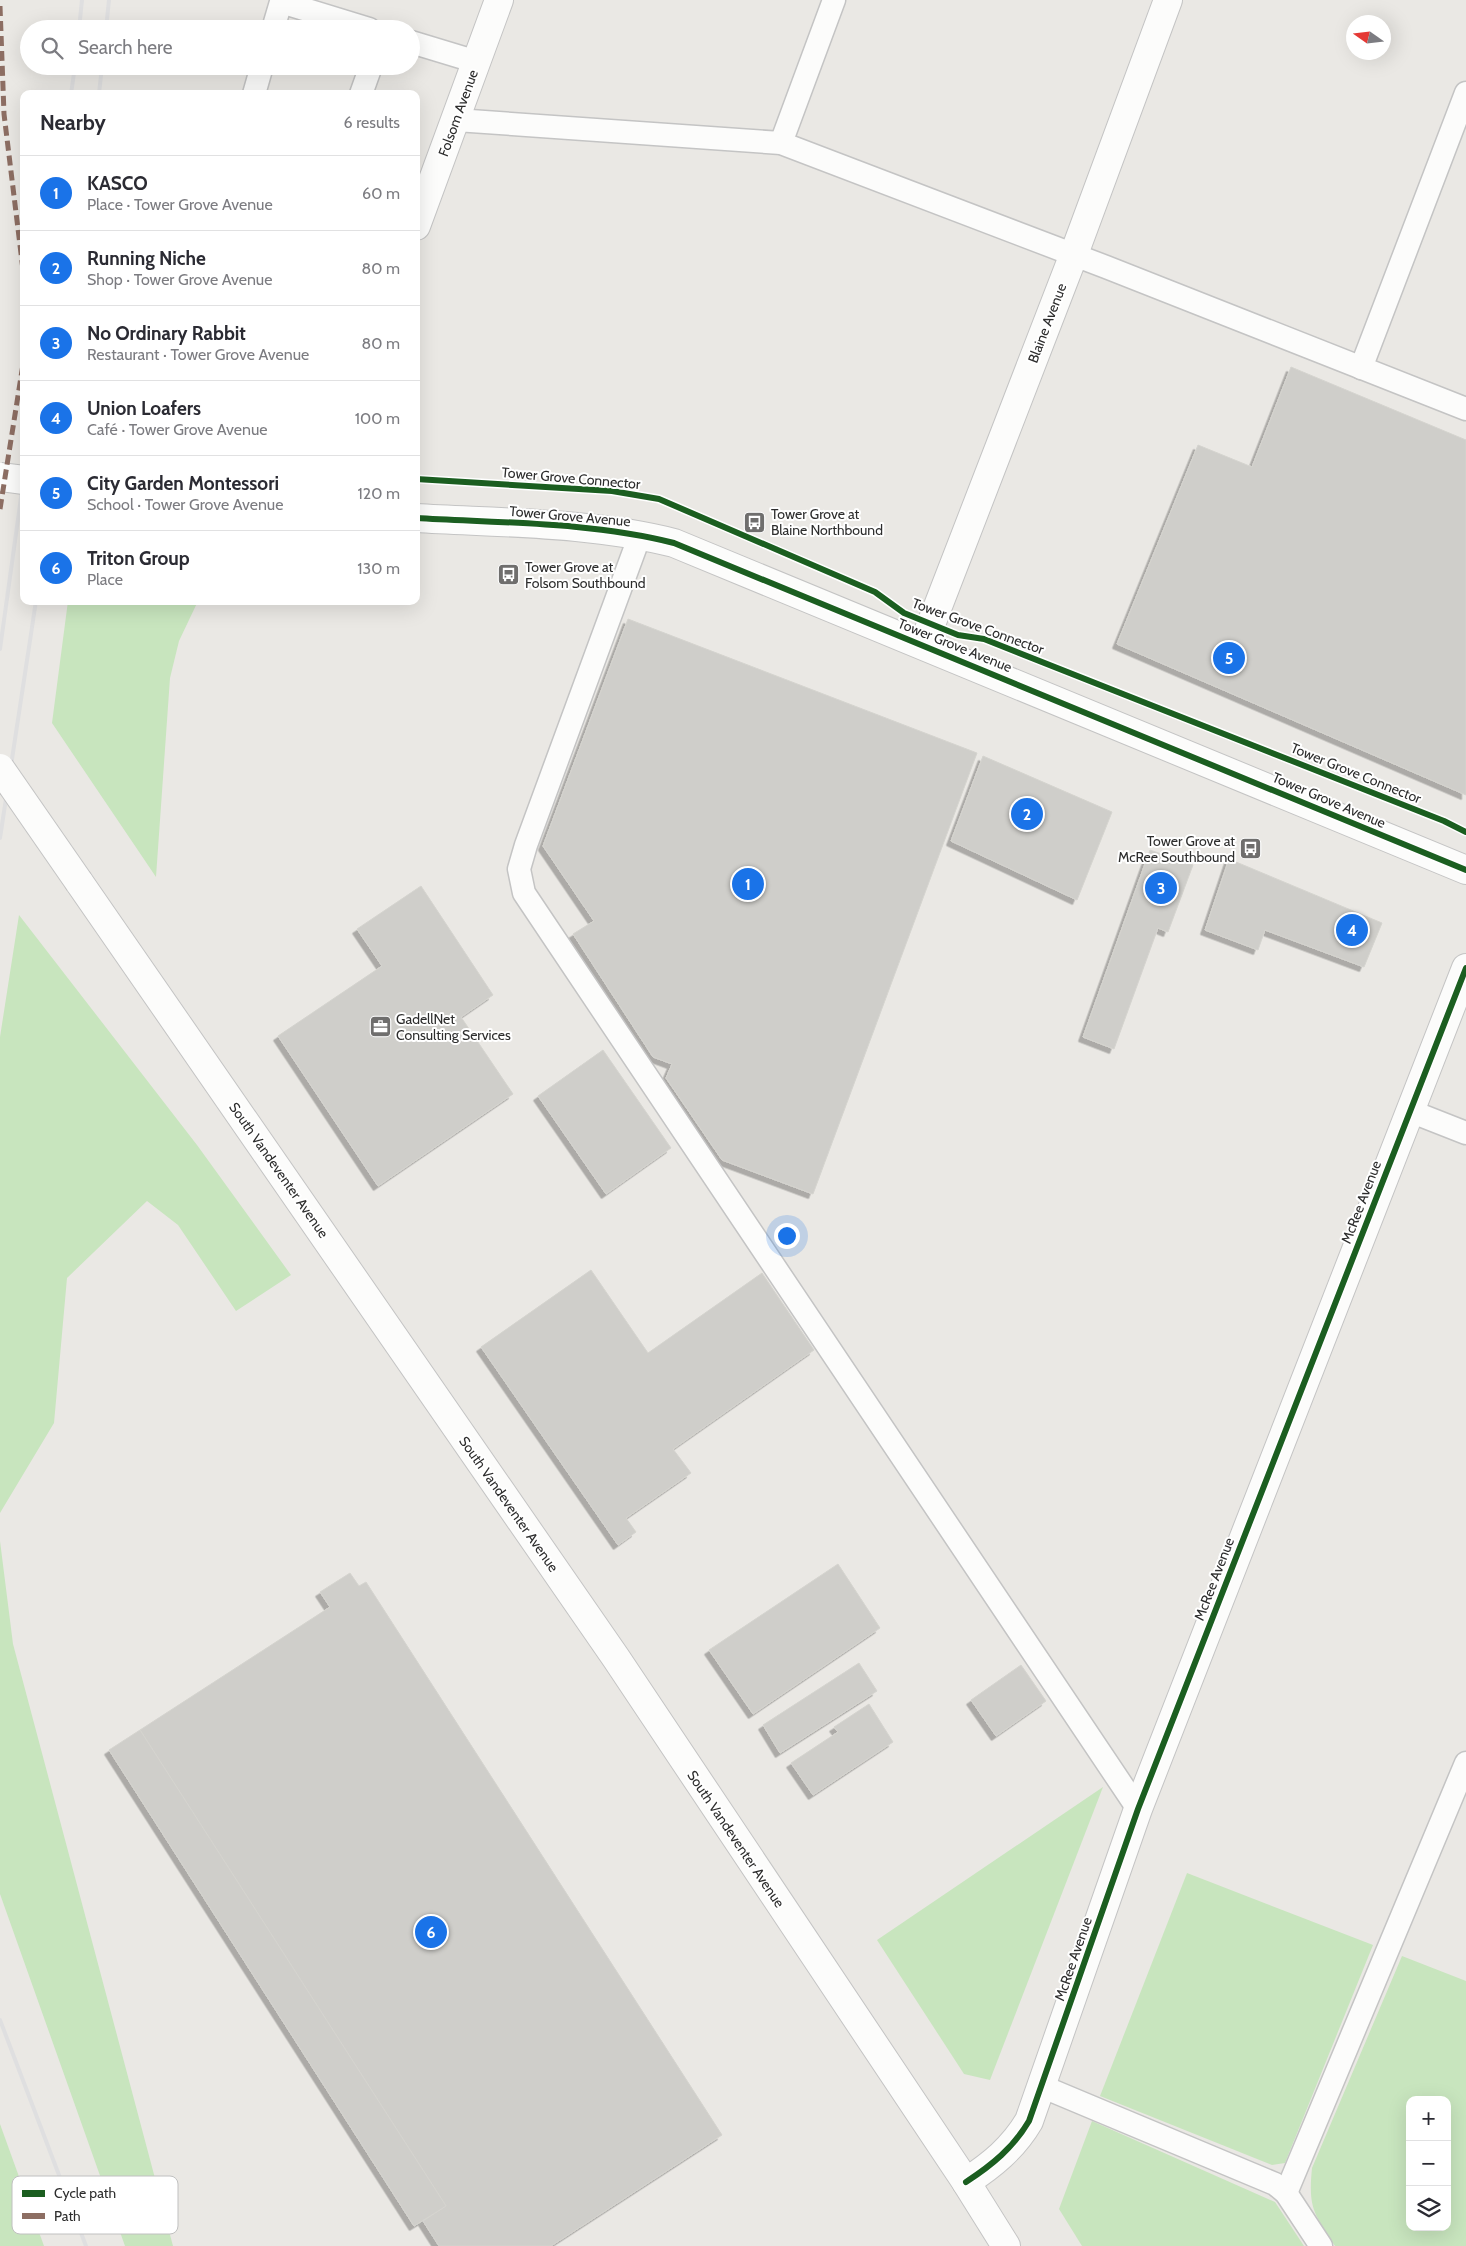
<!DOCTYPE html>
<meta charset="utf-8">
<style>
:root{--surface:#fff;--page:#f2f2f3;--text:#2b2b33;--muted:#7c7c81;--line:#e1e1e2;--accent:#1a73e8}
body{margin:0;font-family:Cabin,sans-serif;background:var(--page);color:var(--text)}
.controls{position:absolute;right:15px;bottom:15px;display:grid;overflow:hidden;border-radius:10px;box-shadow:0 5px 20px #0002}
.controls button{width:45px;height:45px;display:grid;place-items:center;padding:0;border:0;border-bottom:1px solid var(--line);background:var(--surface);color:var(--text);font:25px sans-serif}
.compass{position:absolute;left:1346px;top:15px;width:45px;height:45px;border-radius:50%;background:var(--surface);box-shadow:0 5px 20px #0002;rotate:284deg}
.you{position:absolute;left:786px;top:1235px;width:18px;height:18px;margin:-12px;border:4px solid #fff;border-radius:50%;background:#1a73e8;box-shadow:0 0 0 8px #1a73e833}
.badge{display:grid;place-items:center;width:32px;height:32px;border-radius:50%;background:var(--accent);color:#fff;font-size:16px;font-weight:700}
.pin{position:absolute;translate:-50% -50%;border:2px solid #fff;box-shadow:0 1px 5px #0006}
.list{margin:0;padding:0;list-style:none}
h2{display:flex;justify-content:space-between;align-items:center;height:65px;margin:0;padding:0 20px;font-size:21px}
h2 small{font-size:16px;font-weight:400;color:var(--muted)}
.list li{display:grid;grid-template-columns:32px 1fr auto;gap:15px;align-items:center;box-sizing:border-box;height:75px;padding:0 20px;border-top:1px solid var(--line)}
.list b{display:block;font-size:19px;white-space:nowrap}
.list p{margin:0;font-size:16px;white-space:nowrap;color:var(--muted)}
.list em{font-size:16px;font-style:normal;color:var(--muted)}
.icon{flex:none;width:28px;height:28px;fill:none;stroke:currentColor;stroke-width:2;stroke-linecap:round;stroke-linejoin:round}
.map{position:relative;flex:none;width:1466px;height:2246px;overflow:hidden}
.search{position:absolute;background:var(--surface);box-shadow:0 5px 20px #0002;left:20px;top:20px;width:400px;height:55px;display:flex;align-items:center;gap:12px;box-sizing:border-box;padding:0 18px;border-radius:28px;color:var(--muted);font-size:19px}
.panel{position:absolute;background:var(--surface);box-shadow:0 5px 20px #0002;left:20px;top:90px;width:400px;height:515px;border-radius:10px}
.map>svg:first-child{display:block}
</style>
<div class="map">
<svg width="1466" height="2246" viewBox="0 0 1466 2246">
<defs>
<filter id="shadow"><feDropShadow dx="-4.5" dy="4.5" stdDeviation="0" flood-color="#0004"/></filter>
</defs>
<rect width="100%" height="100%" fill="#eae8e4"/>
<!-- green -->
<g fill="#c8e5be" fill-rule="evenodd">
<path d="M68 601H198L179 641 170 678 156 877 52 723Z"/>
<path d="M19 915 197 1145 291 1275 236 1311 178 1225 147 1201 67 1278 54 1423 0 1513V1037Z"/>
<path d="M0 1541 13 1644 173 2246H125L0 1894Z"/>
<path d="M1103 1787 990 2080 964 2074 877 1940Z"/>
<path d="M1187 1873 1373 1945 1285 2163 1272 2165 1100 2096Z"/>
<path d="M1402 1956 1466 1981V2246H1335C1314 2213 1308 2209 1312 2168ZM1410 2100H1447V2227H1410Z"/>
<path d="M1092 2121 1275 2202 1304 2246H1082L1059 2209Z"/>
<path d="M0 2124 44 2246H0Z"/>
</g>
<!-- building -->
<g fill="#cfceca" stroke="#d5d4cf" filter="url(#shadow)">
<path d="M1291 367 1466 440V795L1117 644 1198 445 1252 467Z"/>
<path d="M628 619 977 753 813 1194 722 1160 666 1078 672 1064 653 1057 573 934 594 921 543 846Z"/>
<path d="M983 756 1112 812 1077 900 951 841Z"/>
<path d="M1150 850 1193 865 1168 932 1158 928 1114 1049 1083 1037Z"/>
<path d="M1229 859 1382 923 1364 967 1265 930 1258 950 1205 930Z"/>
<path d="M421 886 493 995 461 1017 513 1094 378 1186 278 1036 382 966 357 929Z"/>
<path d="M603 1050 671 1148 606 1194 538 1096Z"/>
<path d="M591 1270 648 1353 762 1273 814 1350 673 1449 691 1473 626 1518 636 1532 618 1545 481 1347Z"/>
<path d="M838 1564 880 1628 753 1714 709 1650Z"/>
<path d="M350 1573 359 1586 366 1582 722 2135 551 2246H439L423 2221 446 2206 140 1730 330 1607 320 1592Z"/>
<path d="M859 1663 877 1691 780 1753 763 1725Z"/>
<path d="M1021 1665 1046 1701 996 1736 971 1700Z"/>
<path d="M869 1704 893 1742 813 1795 791 1763 838 1732 834 1727Z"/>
<path d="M140 1730 446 2206 414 2226 109 1750Z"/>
</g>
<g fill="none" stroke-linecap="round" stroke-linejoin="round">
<defs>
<g id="lane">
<path d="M273 29 281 2 369 29"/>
<path d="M411 42 477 62"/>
<path d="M254 94 262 66"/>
<path d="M361 94 371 66"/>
<path d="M456 120 781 143 1106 267 1466 409"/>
<path d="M781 143 834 0"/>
<path d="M1361 368 1466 93"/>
<path d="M640 535 526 845 519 869 524 893 1138 1809"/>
<path d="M1410 1111 1466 1133"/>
<path d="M1041 2086 1275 2184 1286 2193 1321 2246"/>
<path d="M1286 2193 1466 1763"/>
</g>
<g id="street">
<path d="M416 226 499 0"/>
<path d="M923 645 1074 254 1168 0"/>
<path d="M966 2182C992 2165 1013 2148 1029 2121L1138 1809 1466 968"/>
</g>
<g id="secondary">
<path d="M416 518C502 523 591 522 674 543L1466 870"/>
<path d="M79 882 616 1658 966 2182 1006 2246"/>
</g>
</defs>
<!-- lane casing -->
<use href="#lane" stroke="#c4c4c4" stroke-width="25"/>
<!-- street casing -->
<use href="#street" stroke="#c4c4c4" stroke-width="30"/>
<!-- secondary casing -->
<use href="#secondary" stroke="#c4c4c4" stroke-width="30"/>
<!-- lane -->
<use href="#lane" stroke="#fcfcfb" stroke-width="22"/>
<!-- street -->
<use href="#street" stroke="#fcfcfb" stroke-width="28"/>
<!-- secondary -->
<use href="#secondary" stroke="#fcfcfb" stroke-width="28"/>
<!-- rail -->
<g stroke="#dfdfe0" stroke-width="4">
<path d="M79 29 82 0"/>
<path d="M106 29 109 0"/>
<path d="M71 94 75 66"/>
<path d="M99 94 102 66"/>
<path d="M0 649 24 476"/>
<path d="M0 838 36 601"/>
<path d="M0 2020 86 2246"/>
</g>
<defs>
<g id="secondary-bridge">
<path d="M0 477 24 480"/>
<path d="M0 768 79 882"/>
</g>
</defs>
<!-- secondary-bridge casing -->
<use href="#secondary-bridge" stroke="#c4c4c4" stroke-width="30" stroke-linecap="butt"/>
<!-- secondary-bridge -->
<use href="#secondary-bridge" stroke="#fcfcfb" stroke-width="28"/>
<!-- quiet -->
<g stroke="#8d6e63" stroke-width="5" stroke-dasharray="10 5" stroke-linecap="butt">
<path d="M0 6 4 114 24 278"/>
<path d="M0 509 24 358"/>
</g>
<defs>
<g id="cycleway">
<path d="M416 479 612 491 659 499 875 592 904 613 958 635 984 639 1444 821 1466 832"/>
<path d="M416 518C502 523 591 522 674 543L1466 870"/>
<path d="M966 2182C992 2165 1013 2148 1029 2121L1138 1809 1466 968"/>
</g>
</defs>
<!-- cycleway casing -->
<use href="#cycleway" stroke="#fff" stroke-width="9"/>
<!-- cycleway -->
<use href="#cycleway" stroke="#1b5e20" stroke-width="6"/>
</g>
<!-- icons -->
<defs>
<symbol id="bus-square" viewBox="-11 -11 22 22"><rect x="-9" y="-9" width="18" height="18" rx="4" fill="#6f6e6d" stroke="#fff"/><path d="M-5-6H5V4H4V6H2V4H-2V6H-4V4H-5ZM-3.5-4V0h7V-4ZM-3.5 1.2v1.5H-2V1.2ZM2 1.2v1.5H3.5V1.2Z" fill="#fff"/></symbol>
<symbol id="office-square" viewBox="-11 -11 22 22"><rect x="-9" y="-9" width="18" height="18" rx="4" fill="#6f6e6d" stroke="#fff"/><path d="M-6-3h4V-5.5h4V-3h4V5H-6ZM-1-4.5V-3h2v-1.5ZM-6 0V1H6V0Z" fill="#fff"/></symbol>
</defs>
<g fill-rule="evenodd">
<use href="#bus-square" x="742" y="510" width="25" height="25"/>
<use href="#bus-square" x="496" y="562" width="25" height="25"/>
<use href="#bus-square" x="1238" y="836" width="25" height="25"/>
<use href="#office-square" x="368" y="1014" width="25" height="25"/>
</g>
<g text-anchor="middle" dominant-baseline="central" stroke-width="4" stroke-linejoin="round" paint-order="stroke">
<!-- street labels -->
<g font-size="14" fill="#2d2d2d" stroke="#fff">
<text transform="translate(458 113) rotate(-70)">Folsom Avenue</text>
<text transform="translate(1047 323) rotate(-69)">Blaine Avenue</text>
<text transform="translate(571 478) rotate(5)">Tower Grove Connector</text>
<text transform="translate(570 516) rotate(5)">Tower Grove Avenue</text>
<text transform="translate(978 626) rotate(20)">Tower Grove Connector</text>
<text transform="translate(955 645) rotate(22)">Tower Grove Avenue</text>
<text transform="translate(1356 773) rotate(22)">Tower Grove Connector</text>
<text transform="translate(1329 800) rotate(23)">Tower Grove Avenue</text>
<text transform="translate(279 1170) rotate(55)">South Vandeventer Avenue</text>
<text transform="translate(1361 1202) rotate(-69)">McRee Avenue</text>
<text transform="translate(509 1504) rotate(55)">South Vandeventer Avenue</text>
<text transform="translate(1214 1579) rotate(-69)">McRee Avenue</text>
<text transform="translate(736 1839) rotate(56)">South Vandeventer Avenue</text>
<text transform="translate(1073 1959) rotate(-71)">McRee Avenue</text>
</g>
<!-- poi labels -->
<g font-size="14" fill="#2d2d2d" stroke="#fff" text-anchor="start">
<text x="771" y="514">Tower Grove at<tspan x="771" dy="16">Blaine Northbound</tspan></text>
<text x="525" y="567">Tower Grove at<tspan x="525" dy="16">Folsom Southbound</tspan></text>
<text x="1235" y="841" text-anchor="end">Tower Grove at<tspan x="1235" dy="16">McRee Southbound</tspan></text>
<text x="396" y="1019">GadellNet<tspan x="396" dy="16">Consulting Services</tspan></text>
</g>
</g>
<!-- legend -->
<rect x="12" y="2176" width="166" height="58" rx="8" fill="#fff" stroke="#c0c0c0" stroke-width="1"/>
<rect x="22" y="2190" width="23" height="7" fill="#1b5e20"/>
<rect x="22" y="2213" width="23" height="6" fill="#8d6e63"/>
<g font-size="14" fill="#2d2d2d">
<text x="54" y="2198">Cycle path</text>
<text x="54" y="2221">Path</text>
</g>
</svg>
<div class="controls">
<button>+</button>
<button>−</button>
<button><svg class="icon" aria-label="layers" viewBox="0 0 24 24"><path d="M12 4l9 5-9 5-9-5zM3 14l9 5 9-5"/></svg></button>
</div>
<svg class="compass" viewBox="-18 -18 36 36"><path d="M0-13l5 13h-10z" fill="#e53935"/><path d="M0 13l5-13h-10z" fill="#7c7c81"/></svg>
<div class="you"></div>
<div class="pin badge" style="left:748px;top:884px">1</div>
<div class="pin badge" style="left:1027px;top:814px">2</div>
<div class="pin badge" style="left:1161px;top:888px">3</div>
<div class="pin badge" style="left:1352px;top:930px">4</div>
<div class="pin badge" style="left:1229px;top:658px">5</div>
<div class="pin badge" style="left:431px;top:1932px">6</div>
<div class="search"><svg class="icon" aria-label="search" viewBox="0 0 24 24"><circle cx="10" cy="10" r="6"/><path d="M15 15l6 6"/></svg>Search here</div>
<section class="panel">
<h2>Nearby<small>6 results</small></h2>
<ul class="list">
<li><span class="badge">1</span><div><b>KASCO</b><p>Place · Tower Grove Avenue</p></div><em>60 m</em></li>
<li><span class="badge">2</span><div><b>Running Niche</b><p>Shop · Tower Grove Avenue</p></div><em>80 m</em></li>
<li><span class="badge">3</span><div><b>No Ordinary Rabbit</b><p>Restaurant · Tower Grove Avenue</p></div><em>80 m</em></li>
<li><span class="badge">4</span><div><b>Union Loafers</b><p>Café · Tower Grove Avenue</p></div><em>100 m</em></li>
<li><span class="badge">5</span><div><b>City Garden Montessori</b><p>School · Tower Grove Avenue</p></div><em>120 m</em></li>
<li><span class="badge">6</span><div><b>Triton Group</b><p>Place</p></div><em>130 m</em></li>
</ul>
</section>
</div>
